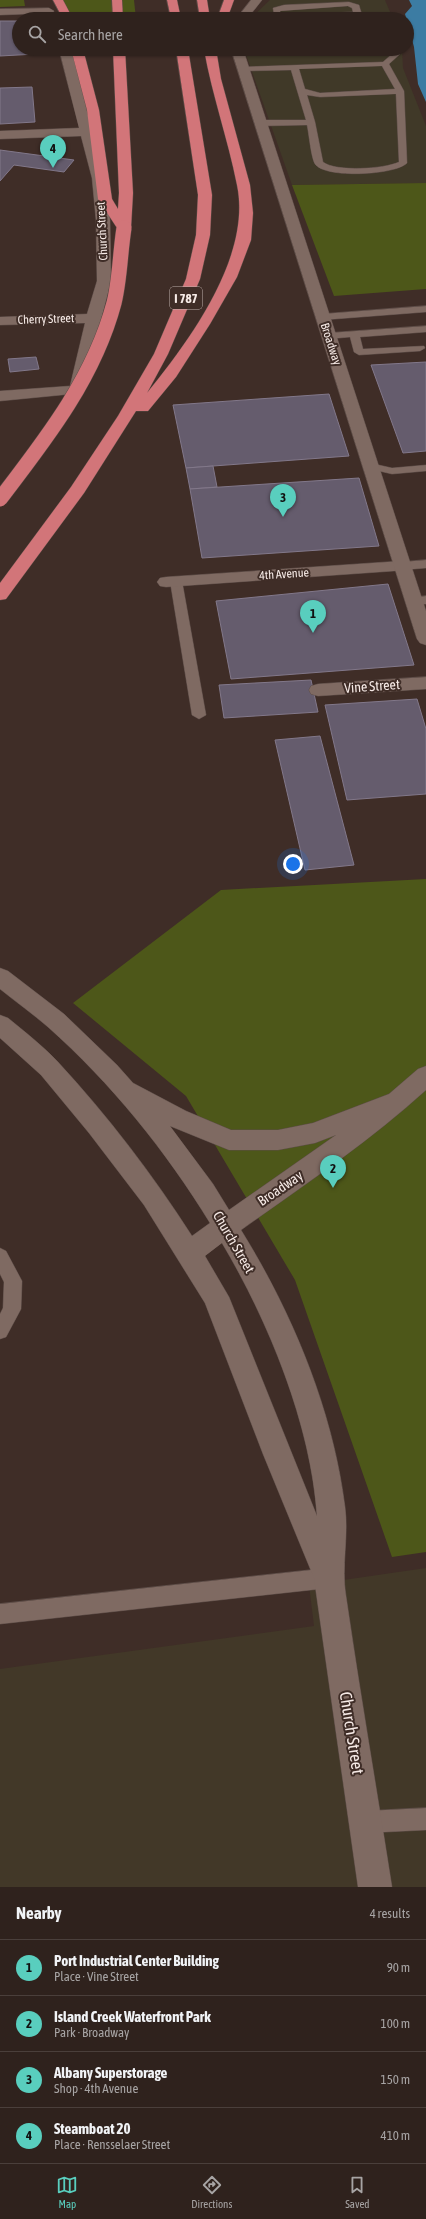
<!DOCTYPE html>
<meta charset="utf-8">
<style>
:root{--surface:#2f221d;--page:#3b2f2a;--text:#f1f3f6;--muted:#a7a4a4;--line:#4a3f3b;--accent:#59cebe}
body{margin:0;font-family:"Asap Condensed",sans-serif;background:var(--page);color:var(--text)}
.you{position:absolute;left:293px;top:864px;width:14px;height:14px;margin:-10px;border:3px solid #fff;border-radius:50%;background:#1a73e8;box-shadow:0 0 0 6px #1a73e833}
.badge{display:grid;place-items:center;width:26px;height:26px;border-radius:50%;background:var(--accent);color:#111;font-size:13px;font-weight:700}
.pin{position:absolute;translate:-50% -33px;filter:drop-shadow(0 1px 2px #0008)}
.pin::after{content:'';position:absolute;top:21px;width:14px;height:12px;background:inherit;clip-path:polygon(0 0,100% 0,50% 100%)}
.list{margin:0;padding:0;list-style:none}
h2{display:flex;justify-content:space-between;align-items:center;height:52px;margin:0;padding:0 16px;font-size:17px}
h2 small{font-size:13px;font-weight:400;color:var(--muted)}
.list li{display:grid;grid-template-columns:26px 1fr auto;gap:12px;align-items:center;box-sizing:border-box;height:56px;padding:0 16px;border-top:1px solid var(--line)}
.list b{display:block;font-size:15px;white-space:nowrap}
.list p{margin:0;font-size:13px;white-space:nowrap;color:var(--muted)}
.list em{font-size:13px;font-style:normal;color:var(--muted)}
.icon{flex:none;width:22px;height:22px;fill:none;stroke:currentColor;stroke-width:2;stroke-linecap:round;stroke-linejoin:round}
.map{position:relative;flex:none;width:426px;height:1887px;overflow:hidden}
.search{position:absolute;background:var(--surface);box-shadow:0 1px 3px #0004;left:12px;right:12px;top:12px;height:44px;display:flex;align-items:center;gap:10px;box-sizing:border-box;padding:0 14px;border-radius:22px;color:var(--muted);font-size:15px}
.sheet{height:276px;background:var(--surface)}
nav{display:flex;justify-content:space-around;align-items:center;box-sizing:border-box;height:56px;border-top:1px solid var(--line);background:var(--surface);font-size:11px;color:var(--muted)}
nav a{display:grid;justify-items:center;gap:2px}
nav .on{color:var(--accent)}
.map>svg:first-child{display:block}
</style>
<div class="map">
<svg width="426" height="1887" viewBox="0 0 426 1887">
<rect width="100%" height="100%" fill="#3f2d27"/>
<!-- commercial -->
<g fill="#403928">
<path d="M270 0H385L393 19H250Z"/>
<path d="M244 49H402L403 68 426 126V183L292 185Z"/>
</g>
<!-- industrial -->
<path fill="#423828" d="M426 1568V1887H0V1669L314 1626 309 1585Z"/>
<!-- green -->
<g fill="#4d5719">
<path d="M0 0H24L25 6 0 7Z"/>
<path d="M57 0H134L136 19H65Z"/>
<path d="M426 183V289L334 296 292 185Z"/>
<path d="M426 879V1552L392 1557 295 1280 186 1096 73 1003 221 890Z"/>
</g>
<!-- water -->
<path fill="#3c7ca3" d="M409 0H426V102L418 84 414 47 405 14 412 6Z"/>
<!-- building -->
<g fill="#655c6d" stroke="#82788a">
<path d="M0 21H19V49H36V54L0 56Z"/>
<path d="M274 49H389L390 50 276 54Z"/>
<path d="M32 87 35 122 0 124V88Z"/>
<path d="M0 150 74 160 64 172 14 165 0 181Z"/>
<path d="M36 357 39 369 10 372 8 359Z"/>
<path d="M426 362V451L403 453 371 365Z"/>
<path d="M329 394 349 456 186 468 173 405Z"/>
<path d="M213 466 217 487 190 489 186 468Z"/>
<path d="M359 478 379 546 202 558 190 489Z"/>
<path d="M388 584 414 665 231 679 216 601Z"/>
<path d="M311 680 318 712 224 718 219 685Z"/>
<path d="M417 699 426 729V794L347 800 325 705Z"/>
<path d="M320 736 354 865 305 870 275 740Z"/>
</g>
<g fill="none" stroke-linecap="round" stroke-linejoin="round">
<defs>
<g id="service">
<path d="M349 2 359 5 361 12 375 19H365L356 15 287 19 245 16 241 14 245 12 274 14 273 8 284 5ZM348 6 352 8 353 12 281 15 280 11Z"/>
<path d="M390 49H398L400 54 389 64 404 91 407 163C396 175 325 179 315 164 311 157 309 134 307 125L260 126 256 123 260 120H306L291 70 242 71 238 69 242 67 383 62 392 54ZM382 66 395 89 320 93 305 89 299 69ZM396 94 399 162C384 169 336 172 323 162L315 122 307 95 320 97Z"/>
<path d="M426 306V312L322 320 317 317 322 314Z"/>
<path d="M426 326V332L360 337 363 349 424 346 425 348 420 351 359 355 354 352 350 337 328 339 323 336 328 333Z"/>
<path d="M370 463 392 468 426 465V471L392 474 366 468 364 466 366 464Z"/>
<path d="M426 560V568L402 570 396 566 402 562Z"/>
<path d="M176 577 182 581 206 715 199 719 192 715 170 581Z"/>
<path d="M426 596V604L414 605 408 601 410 598Z"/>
<path d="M0 1248 6 1251 22 1281 21 1309 6 1337 0 1339V1314L3 1308 4 1282 0 1274Z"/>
<path d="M329 1568 336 1571 339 1578 336 1585 329 1588 0 1624V1604Z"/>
<path d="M426 1808V1830L365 1833 357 1830 354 1822 357 1814 365 1811Z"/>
</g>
<g id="minor">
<path d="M49 8 54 11 53 13 0 15V9Z"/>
<path d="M59 49H71L104 178 110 220 111 281 82 393 0 401V391L70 386 85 323 0 325V317L87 314 97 281 96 220 92 178 81 136 0 139V131L79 128Z"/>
<path d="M402 561 408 562 411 566 408 570 166 587 160 586 157 582 160 578 166 577Z"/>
<path d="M426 677V689L318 696 311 694 309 690 311 686 318 684Z"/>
</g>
<g id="tertiary">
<path d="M251 0H262L247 19H236Z"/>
<path d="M231 49H243L426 611V645L420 643 417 639Z"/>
<path d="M0 968 8 971 64 1014 117 1065 133 1083 186 1111 231 1130H278L313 1123 389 1094 418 1069 426 1066V1090C369 1142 304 1185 241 1230 292 1312 333 1410 345 1507 349 1537 341 1566 346 1596 360 1693 377 1790 392 1887H358L314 1578 263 1454 205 1303 144 1205 89 1133 41 1075 0 1038V1015L8 1018C25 1032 43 1046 58 1062 108 1116 153 1175 192 1236L210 1223C166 1151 111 1083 48 1027 33 1014 16 1002 0 989ZM170 1126 229 1150H278L315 1143 336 1135 229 1210 213 1184ZM222 1243C269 1322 311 1425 317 1516L229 1297 205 1256Z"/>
</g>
<g id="motorway">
<path d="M53 0H63L73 19H63Z"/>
<path d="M112 0H122L123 19H113Z"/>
<path d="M167 0H177L181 19H171Z"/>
<path d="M197 0H207L210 19H200Z"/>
<path d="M224 0H234L227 19H217Z"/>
<path d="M71 49H83L99 110 112 199 118 209 119 193 113 49H125L133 193 131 228 129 231H119L98 199 87 110Z"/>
<path d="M176 49H188L212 195 210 235 200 279 168 354 147 393C190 340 252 256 237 185 228 139 212 95 204 49H216L221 79 250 185 253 213 251 240 237 277 210 324 176 377 148 411H136L84 493 6 599 0 600V583L71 487 118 416 154 354 186 279 196 235 198 195Z"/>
</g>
</defs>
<!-- service casing -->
<use href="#service" stroke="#5c4c47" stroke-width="1"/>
<!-- minor casing -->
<use href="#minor" stroke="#5c4c47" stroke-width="1"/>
<!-- tertiary casing -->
<use href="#tertiary" stroke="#5c4c47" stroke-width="1"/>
<!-- motorway casing -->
<use href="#motorway" stroke="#5c4c47" stroke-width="1"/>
<!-- service -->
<use href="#service" fill="#7f6a62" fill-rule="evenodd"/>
<!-- minor -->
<use href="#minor" fill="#7f6a62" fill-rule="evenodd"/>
<!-- tertiary -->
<use href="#tertiary" fill="#7f6a62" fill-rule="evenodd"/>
<!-- motorway -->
<use href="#motorway" fill="#d27579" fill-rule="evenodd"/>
<defs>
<path id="motorway-bridge" d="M0 499C46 439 94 378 114 303 120 279 120 253 124 228"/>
</defs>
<!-- motorway-bridge casing -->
<use href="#motorway-bridge" stroke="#5c4c47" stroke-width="16" stroke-linecap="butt"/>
<!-- motorway-bridge -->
<use href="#motorway-bridge" stroke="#d27579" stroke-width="15"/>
</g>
<g text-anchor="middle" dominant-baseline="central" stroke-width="4" stroke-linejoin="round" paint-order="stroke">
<!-- far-street labels -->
<g font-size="12" fill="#f6eae6" stroke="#3f2d27">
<text transform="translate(102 231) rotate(-93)">Church Street</text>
<text transform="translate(46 319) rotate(-2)">Cherry Street</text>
<text transform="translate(331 344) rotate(72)">Broadway</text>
<text transform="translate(284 574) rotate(-4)">4th Avenue</text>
</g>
<!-- shield labels -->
<rect fill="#3f2d27" stroke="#bfb1ad" stroke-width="1" x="170" y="287" width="32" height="22" rx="3"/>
<g font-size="13" font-weight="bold" fill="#f6eae6">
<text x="186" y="298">I 787</text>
</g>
<!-- street labels -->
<g font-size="14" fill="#f6eae6" stroke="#3f2d27">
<text transform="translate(372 686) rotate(-4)">Vine Street</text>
<text transform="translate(280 1188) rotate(-34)">Broadway</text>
<text transform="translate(234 1242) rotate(60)">Church Street</text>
</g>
<!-- near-street labels -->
<g font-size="17" fill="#f6eae6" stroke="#3f2d27">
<text transform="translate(352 1733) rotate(81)">Church Street</text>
</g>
</g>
</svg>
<div class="you"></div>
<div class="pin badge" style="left:313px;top:633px">1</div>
<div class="pin badge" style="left:333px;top:1188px">2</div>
<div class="pin badge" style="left:283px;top:517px">3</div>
<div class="pin badge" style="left:53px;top:168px">4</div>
<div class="search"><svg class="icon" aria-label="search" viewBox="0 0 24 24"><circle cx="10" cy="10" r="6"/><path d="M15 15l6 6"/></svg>Search here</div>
</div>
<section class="sheet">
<h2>Nearby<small>4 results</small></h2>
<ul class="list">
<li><span class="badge">1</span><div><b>Port Industrial Center Building</b><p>Place · Vine Street</p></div><em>90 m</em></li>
<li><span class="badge">2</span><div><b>Island Creek Waterfront Park</b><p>Park · Broadway</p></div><em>100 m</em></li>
<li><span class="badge">3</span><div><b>Albany Superstorage</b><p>Shop · 4th Avenue</p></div><em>150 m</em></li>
<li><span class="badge">4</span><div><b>Steamboat 20</b><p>Place · Rensselaer Street</p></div><em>410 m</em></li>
</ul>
</section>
<nav>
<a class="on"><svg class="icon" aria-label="map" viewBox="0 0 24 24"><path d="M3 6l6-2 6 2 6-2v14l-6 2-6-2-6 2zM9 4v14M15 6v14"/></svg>Map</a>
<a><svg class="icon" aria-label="directions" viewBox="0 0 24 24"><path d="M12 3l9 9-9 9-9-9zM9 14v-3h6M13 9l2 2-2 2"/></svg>Directions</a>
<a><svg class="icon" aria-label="saved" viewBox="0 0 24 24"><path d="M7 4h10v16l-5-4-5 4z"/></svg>Saved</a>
</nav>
